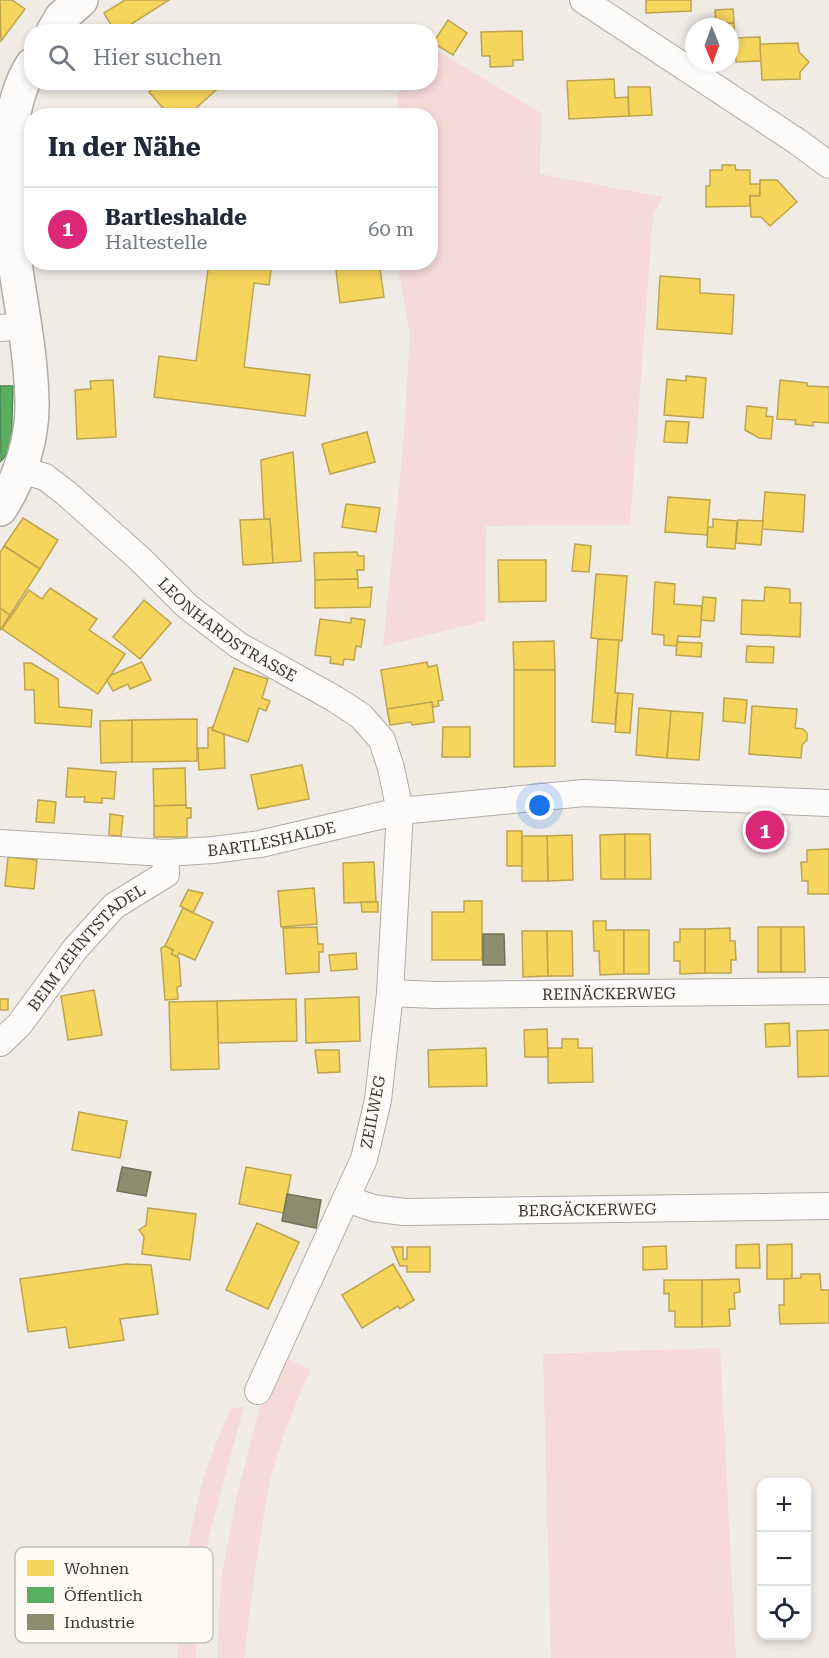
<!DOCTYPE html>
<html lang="de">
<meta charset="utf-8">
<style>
:root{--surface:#fff;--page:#f6f6f7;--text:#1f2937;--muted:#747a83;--line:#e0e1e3;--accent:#db2777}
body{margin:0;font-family:"Roboto Serif",serif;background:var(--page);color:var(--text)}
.controls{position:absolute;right:18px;bottom:18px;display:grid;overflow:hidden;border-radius:12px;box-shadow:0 3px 9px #0003}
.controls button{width:54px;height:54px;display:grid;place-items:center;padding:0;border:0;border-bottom:2px solid var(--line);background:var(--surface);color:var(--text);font:30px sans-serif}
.compass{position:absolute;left:685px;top:18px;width:54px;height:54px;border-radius:50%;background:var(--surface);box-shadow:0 3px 9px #0003;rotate:179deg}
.you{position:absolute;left:540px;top:806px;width:21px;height:21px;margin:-15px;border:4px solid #fff;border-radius:50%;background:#1a73e8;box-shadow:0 0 0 9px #1a73e833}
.badge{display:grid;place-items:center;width:39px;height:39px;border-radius:50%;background:var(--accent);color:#fff;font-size:20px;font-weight:700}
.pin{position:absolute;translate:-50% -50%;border:3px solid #fff;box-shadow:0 2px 6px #0006}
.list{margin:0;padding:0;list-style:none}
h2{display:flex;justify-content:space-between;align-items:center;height:78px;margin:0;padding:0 24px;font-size:26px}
h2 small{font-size:20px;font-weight:400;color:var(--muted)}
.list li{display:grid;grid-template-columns:39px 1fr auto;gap:18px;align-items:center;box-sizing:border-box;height:84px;padding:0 24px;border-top:2px solid var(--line)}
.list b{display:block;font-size:22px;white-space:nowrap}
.list p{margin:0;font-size:20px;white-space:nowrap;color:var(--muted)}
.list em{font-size:20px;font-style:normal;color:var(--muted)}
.icon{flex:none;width:33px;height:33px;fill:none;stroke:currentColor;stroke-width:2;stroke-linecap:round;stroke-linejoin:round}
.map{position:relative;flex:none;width:829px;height:1658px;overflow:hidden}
.search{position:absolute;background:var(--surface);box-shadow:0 3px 9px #0003;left:24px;top:24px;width:414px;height:66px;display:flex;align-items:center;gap:15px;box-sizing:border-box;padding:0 21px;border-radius:24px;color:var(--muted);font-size:22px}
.panel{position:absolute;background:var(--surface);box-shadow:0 3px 9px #0003;left:24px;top:108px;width:414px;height:162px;border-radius:24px}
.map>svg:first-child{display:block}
</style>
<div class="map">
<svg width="829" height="1658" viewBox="0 0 829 1658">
<rect width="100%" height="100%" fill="#f1ebe5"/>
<!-- green -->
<g fill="#f6d9d9">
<path d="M431 47 541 113 540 174 663 197 653 215 630 525 486 526 485 621 383 646 403 449 410 334 397 263 430 262V116L396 115 400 83 430 82Z"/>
<path d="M720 1348 736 1658H551L543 1354Z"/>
<path d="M286 1357 310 1370C295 1405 277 1448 269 1486 258 1543 251 1600 244 1658H217L221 1580 236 1499 261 1403Z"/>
<path d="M244 1406 209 1536 198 1618 196 1658H177C180 1600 186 1544 201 1488 208 1461 220 1435 230 1409Z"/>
</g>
<!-- homes -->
<g fill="#f6d55c" stroke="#bda54f" stroke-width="1.5">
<path d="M0 0H12L25 9 1 41Z"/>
<path d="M125 0H169L119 32H115L104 13Z"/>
<path d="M646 0H691V11L646 13Z"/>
<path d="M733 9 734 23 716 24 715 10Z"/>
<path d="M448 20 467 33 453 55 433 43Z"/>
<path d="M734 23 736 58H730V27H711V24Z"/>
<path d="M522 31 523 60H513V66L490 67V56H482L481 32Z"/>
<path d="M760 37 761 61 736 62 735 38Z"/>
<path d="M798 43 799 52 809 62 800 72V79L762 80 760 44Z"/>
<path d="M614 79 615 98 628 97 629 116 569 119 567 81Z"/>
<path d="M160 82H225L187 116H170L149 92Z"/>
<path d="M628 87H650L652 115 629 116Z"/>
<path d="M722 165H735L736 170H750V184H760V196H750V206L706 207V186H710V170H722Z"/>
<path d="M760 180H777L797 202 770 226 761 217H751L750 196H760Z"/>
<path d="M209 262H272L269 285 254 283 244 367 310 375 305 416 154 397 159 356 196 361Z"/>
<path d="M335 262H379L384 297 340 303Z"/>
<path d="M660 276 700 279V293L734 295 732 334 657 329Z"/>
<path d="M686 376 706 378 703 418 664 415 667 379 686 381Z"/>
<path d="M113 380 116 437 77 439 75 390 91 389 90 381Z"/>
<path d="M780 380 807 383V386L829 387V423L813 422V426L795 424 796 420 777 419Z"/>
<path d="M747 406 767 408 766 416 773 417 771 439 759 438 745 430Z"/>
<path d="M666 421 689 422 687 443 664 442Z"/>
<path d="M367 432 375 462 330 474 322 444Z"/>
<path d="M293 452 301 561 273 563 270 519H264L261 460Z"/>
<path d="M765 492 805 495 803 532 762 529Z"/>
<path d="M668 497 710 500 707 535 665 532Z"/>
<path d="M346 504 380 508 376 532 342 527Z"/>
<path d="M23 518 58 540 40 569 4 546Z"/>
<path d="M270 519 273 563 243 565 240 520Z"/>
<path d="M713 519 737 521 735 549 707 547 708 527H713Z"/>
<path d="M738 520 763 521 761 545 736 543Z"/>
<path d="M575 544 591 546 589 572 572 571Z"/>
<path d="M4 546 40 569 10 615 0 608V553Z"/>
<path d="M357 552 358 556H364V570H357L358 579 315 580 314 553Z"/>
<path d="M498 560H546V601L499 602Z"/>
<path d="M596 574 627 576 622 641 591 638Z"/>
<path d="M358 579V588L372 587 370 607 315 608V580Z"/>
<path d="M655 582 675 584 674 604 702 606 700 637 678 636 677 646 664 645V635L652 634Z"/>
<path d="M765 587 790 589V603H801L800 637 741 634 742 600 764 601Z"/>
<path d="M50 588 97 619 89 630 125 654 98 694 2 629 29 590 42 599Z"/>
<path d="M703 597 716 598 714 621 701 620Z"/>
<path d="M144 600 171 623 140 659 113 637Z"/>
<path d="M0 608 10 615 0 630Z"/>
<path d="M351 618 365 620 361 647 356 646 354 660 344 659 343 665 330 663 331 657 315 655 320 619 351 623Z"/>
<path d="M598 639 619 640 615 693H618L615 724 592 722Z"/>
<path d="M554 641 555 670H514L513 642Z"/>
<path d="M677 642 702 643 701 657 676 655Z"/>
<path d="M747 646 774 647 773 663 746 662Z"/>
<path d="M142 662 151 680 130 689 128 684 113 691 107 680 111 675Z"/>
<path d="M427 662 428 667 437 665 443 700 438 701 439 706 433 707 432 702 387 709 381 670Z"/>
<path d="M24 663H31L58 679 59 707 92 710 91 727 35 723 34 690H25Z"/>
<path d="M234 668 268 679 262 698 270 701 266 711 259 708 248 742 212 730Z"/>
<path d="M514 670H555V766L514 767Z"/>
<path d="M618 693 633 694 630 733 615 732Z"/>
<path d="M724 698 747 700 745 723 723 721Z"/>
<path d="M432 702 434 722 412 725 411 722 390 725 387 709Z"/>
<path d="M752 706 797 709 795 728 803 729 807 733V740L802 745 801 758 749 754Z"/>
<path d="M639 708 671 711 667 758 636 755Z"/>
<path d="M671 711 703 713 699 760 667 758Z"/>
<path d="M197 719V761L132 762V720Z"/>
<path d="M132 720V762L101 763 100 721Z"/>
<path d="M213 727 212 730 224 734 225 768 199 770 198 748H208V728Z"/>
<path d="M443 727H470V757H442Z"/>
<path d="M302 765 309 799 258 809 251 775Z"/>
<path d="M68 768 116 772 114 799 102 798V803L84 802 85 797H66Z"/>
<path d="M185 768 186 805 154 806 153 769Z"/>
<path d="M38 800 56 802 54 823 36 822Z"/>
<path d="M186 805V808H191V818H187V837H154V806Z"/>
<path d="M110 814 123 816 121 836 109 835Z"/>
<rect x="507" y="831" width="15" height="35"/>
<path d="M625 834V879H601L600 835Z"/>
<path d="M625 834H650L651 879H625Z"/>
<path d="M572 835 573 880 548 881 547 836Z"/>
<path d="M522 836H547L548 881H522Z"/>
<path d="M829 849V894H808V881H802L801 862H807V850Z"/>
<path d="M8 857 37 860 34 889 5 886Z"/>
<path d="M374 862 376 902 344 903 343 863Z"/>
<path d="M314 888 317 924 281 927 278 891Z"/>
<path d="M188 890 203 893 193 913 180 906Z"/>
<path d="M464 901H482V960H432V912H464Z"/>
<path d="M361 902H378V912H362Z"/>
<path d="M183 908 213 922 195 960 179 953 177 957 171 954 173 950 165 946Z"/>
<path d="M593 921H606V930H624V974L600 975 599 951H594Z"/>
<path d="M317 927 318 944H323V952H319V972L286 974 283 928Z"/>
<rect x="758" y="927" width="23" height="45"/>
<path d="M781 927H804L805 972H781Z"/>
<path d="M730 928V941H735L736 960H731V973H705V929Z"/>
<path d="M680 929H705V973L680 974V961H674V942H680Z"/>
<rect x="624" y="930" width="25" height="44"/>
<path d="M522 931H547L548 976 523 977Z"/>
<path d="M547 931H572L573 976H548Z"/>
<path d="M165 946 173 950 171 954 179 958 181 986 177 987 178 999 165 1000 161 948Z"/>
<path d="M356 953 357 969 331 971 329 955Z"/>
<path d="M94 990 102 1035 68 1040 61 996Z"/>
<path d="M359 997 360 1041 306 1043 305 999Z"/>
<rect x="0" y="999" width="8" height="11"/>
<path d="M296 999 297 1041 218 1043 217 1001Z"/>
<path d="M217 1001 219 1069 171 1070 169 1002Z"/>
<path d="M789 1023 790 1046 766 1047 765 1024Z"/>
<path d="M547 1029 548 1057H525L524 1030Z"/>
<path d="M829 1030V1076L798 1077 797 1031Z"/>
<path d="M562 1039H578V1048H592L593 1082 548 1083V1048H562Z"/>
<path d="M486 1048 487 1086 429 1087 428 1050Z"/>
<path d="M315 1050H339L340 1072 318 1073Z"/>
<path d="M79 1112 127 1121 120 1158 72 1150Z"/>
<path d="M246 1167 291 1175 284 1213 239 1204Z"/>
<path d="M148 1208 196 1214 190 1260 142 1254 144 1237 139 1230 146 1225Z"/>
<path d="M257 1223 299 1242 268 1309 226 1290Z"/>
<path d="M759 1244 760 1268H736V1245Z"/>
<path d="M792 1244V1279H767V1245Z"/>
<path d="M666 1246 667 1269 643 1270V1247Z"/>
<path d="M392 1247H403V1259H407V1247H430V1272H407V1266H400Z"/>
<path d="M126 1264 151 1265 158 1314 120 1319 124 1340 69 1348 66 1327 28 1332 20 1279Z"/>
<path d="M393 1264 414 1300 400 1309 398 1306 362 1328 342 1295Z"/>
<path d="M801 1274H820L821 1290H829V1323L780 1324 779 1305H784V1279L801 1278Z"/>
<path d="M739 1279 740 1292 734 1293 735 1309H729L730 1326 702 1327V1280Z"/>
<path d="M664 1280H702V1327H675V1311H669V1293L664 1294Z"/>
</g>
<!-- public -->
<path fill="#5aae61" stroke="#508a52" stroke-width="1.5" d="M0 386H13L11 449 1 461Z"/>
<!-- industry -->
<g fill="#8c8c6e" stroke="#73725b" stroke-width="1.5">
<path d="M483 934H504L505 965H483Z"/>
<path d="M122 1167 151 1172 146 1196 117 1191Z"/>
<path d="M287 1194 321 1200 316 1228 282 1221Z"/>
</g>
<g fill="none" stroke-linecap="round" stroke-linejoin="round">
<defs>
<g id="street">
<path d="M583 0 798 142 829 165"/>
<path d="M0 328 24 326"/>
<path id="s1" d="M19 469 45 477 66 493 140 559 187 606 238 645 335 699 361 716 382 740 391 768 400 811 390 993 378 1100 364 1159 258 1391"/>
<path id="s2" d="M0 843 165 853 213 850 260 844 400 811 584 793 829 803"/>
<path id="s3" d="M390 993 435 995 829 991"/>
<path id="s4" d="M0 1043 19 1025 75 949 114 906 166 874 165 853"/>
<path id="s5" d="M347 1199 373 1208 404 1212 829 1206"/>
</g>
<g id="secondary">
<path d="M53 32 61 18 81 0"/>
<path d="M0 509C20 479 33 438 32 402 31 343 16 284 10 225 8 206 10 185 10 166 10 131 13 95 32 65"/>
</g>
</defs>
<!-- street casing -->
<use href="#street" stroke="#b0aca7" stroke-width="28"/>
<!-- secondary casing -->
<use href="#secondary" stroke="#b0aca7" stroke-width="36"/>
<!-- street -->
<use href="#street" stroke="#fdfcfb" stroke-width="26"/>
<!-- secondary -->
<use href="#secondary" stroke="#fdfcfb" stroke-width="33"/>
</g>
<g text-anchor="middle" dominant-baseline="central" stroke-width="6" stroke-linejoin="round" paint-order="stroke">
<!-- street labels -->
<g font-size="16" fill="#393530" stroke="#fefbf5">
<text stroke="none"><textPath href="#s1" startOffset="266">LEONHARDSTRASSE</textPath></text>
<text stroke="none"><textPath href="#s2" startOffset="273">BARTLESHALDE</textPath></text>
<text stroke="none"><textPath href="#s4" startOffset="130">BEIM ZEHNTSTADEL</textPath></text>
<text stroke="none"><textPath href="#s3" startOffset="219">REINÄCKERWEG</textPath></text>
<text transform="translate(373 1112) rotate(-79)">ZEILWEG</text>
<text stroke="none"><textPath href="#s5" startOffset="242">BERGÄCKERWEG</textPath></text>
</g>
</g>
<!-- legend -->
<rect x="15" y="1547" width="198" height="96" rx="9" fill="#fefbf5" stroke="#c3c0ba" stroke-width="1.5"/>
<rect x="27" y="1560" width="27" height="16" fill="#f6d55c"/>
<rect x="27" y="1587" width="27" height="16" fill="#5aae61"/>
<rect x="27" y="1614" width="27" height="16" fill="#8c8c6e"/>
<g font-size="16" fill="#393530">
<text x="64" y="1574">Wohnen</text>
<text x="64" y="1601">Öffentlich</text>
<text x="64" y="1628">Industrie</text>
</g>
</svg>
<div class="controls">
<button>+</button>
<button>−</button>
<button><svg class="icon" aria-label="locate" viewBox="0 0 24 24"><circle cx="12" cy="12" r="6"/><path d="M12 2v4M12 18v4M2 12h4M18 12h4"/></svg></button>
</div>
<svg class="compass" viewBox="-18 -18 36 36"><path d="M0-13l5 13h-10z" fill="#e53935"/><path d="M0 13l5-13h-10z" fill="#747a83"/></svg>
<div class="you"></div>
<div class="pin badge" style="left:765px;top:830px">1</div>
<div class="search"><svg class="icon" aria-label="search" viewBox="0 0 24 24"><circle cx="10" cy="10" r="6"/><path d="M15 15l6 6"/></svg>Hier suchen</div>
<section class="panel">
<h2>In der Nähe<small></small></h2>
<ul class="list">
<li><span class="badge">1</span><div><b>Bartleshalde</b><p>Haltestelle</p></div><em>60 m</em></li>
</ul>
</section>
</div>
